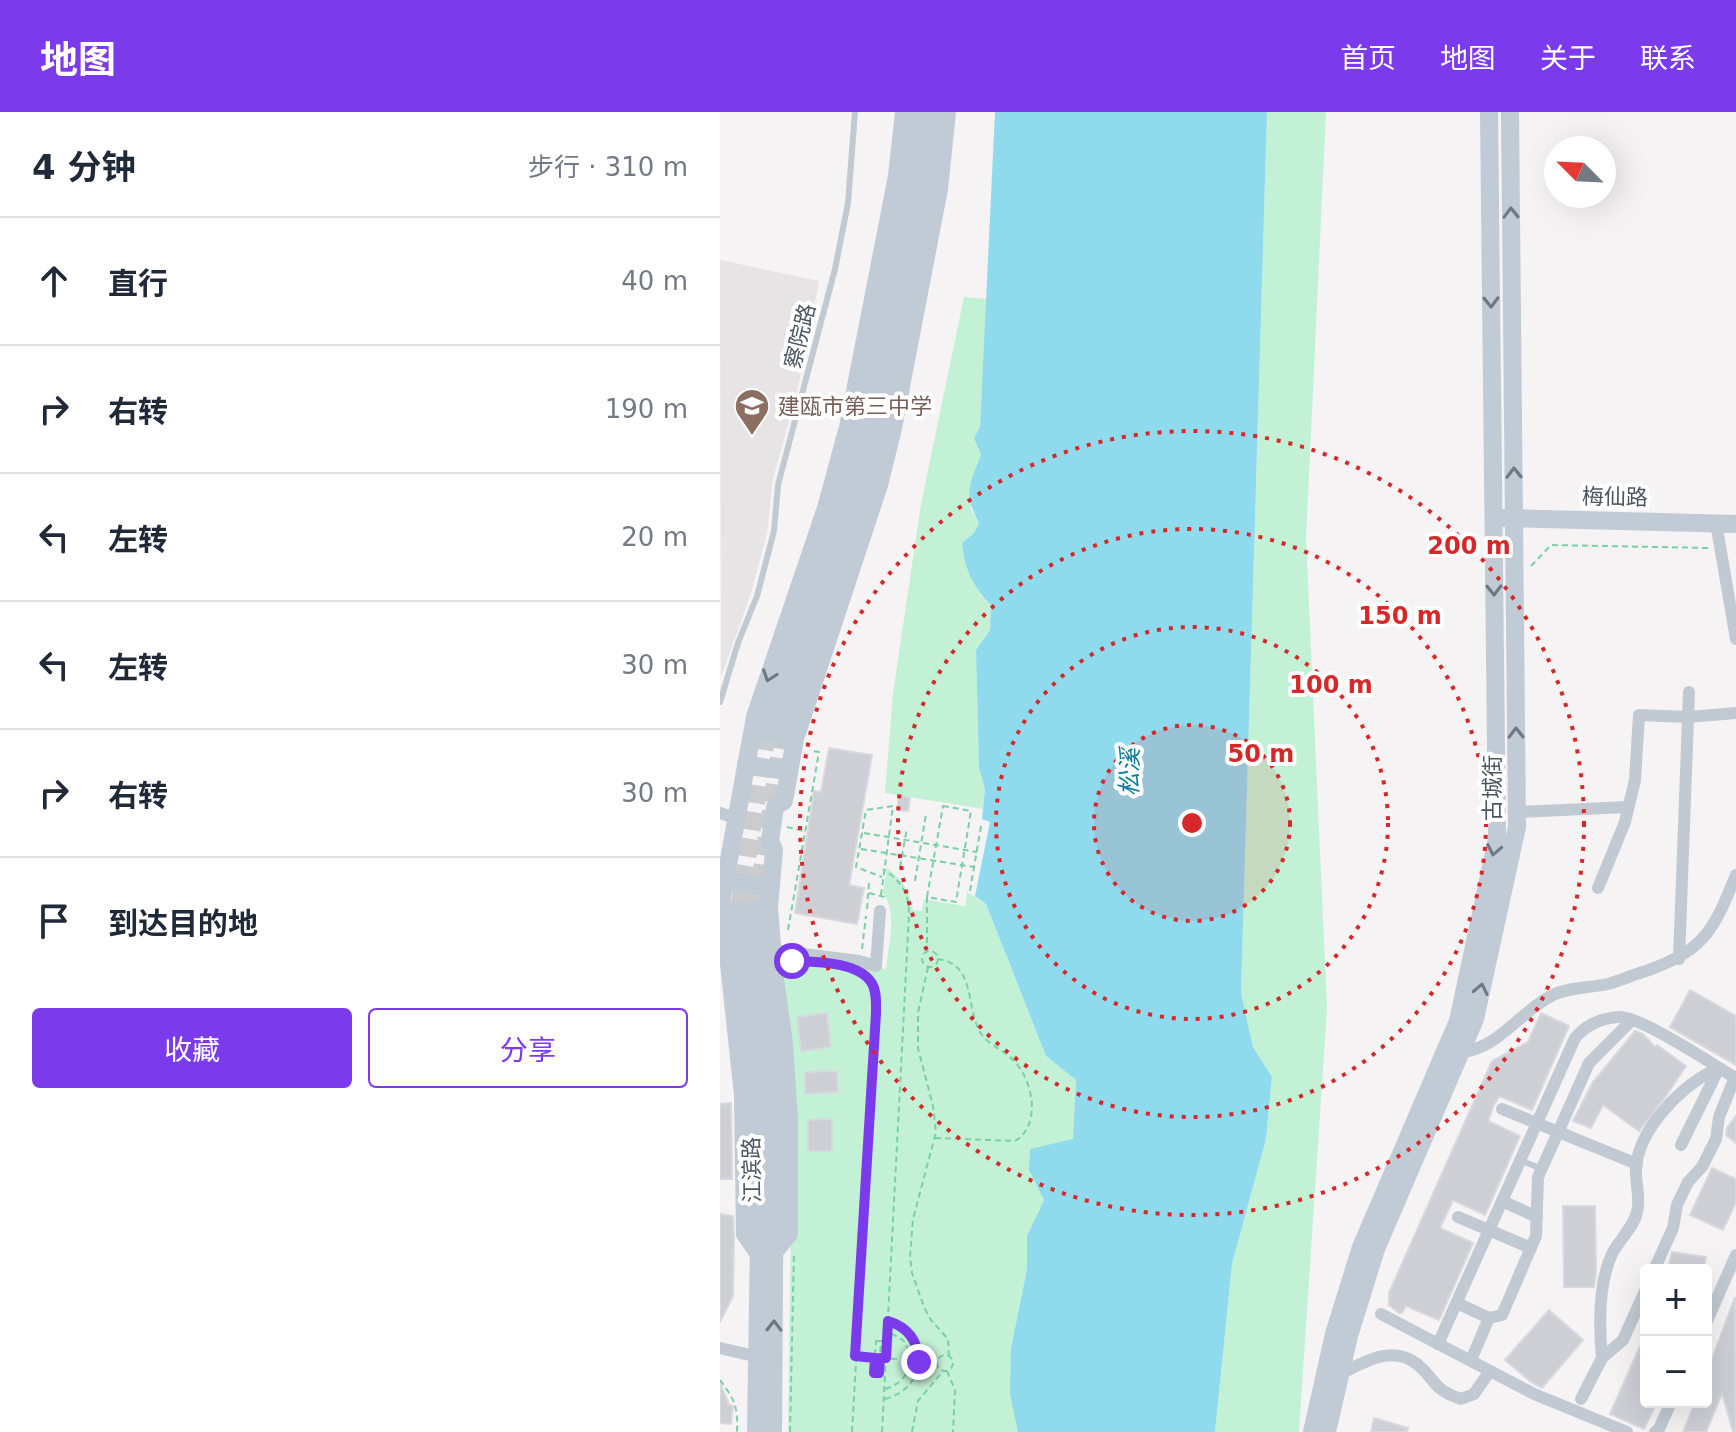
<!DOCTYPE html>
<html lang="zh">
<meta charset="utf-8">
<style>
:root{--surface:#fff;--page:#f2f2f3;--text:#1f2937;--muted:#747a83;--line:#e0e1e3;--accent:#7c3aed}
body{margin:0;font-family:"DejaVu Sans","Noto Sans SC",sans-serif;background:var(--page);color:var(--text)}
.controls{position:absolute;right:24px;bottom:24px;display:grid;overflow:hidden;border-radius:8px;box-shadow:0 8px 32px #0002}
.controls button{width:72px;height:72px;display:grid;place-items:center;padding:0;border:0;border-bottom:2px solid var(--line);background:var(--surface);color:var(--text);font:40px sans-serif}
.compass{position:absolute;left:824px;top:24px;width:72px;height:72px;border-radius:50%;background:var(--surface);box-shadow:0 8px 32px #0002;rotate:294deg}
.stop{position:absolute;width:24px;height:24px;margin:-18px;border:6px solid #7c3aed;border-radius:50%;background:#fff}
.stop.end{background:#7c3aed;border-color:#fff;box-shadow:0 2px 8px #0008}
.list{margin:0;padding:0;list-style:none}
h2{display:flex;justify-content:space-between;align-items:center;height:104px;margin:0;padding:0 32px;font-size:34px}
h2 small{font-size:26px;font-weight:400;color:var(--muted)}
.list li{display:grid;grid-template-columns:52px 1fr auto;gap:24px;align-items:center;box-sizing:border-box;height:128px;padding:0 32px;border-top:2px solid var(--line)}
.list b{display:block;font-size:30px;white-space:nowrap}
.list em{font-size:26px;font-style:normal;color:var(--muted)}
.actions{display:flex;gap:16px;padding:24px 32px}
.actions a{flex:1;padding:18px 0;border:2px solid var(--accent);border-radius:8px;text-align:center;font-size:28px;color:var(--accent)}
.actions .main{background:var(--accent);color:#fff}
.icon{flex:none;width:44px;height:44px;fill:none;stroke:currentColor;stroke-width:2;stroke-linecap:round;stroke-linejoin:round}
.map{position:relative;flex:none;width:1016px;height:1320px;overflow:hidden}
header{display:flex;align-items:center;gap:48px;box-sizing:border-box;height:112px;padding:0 40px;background:var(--accent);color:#fff}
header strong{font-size:38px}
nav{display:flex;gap:44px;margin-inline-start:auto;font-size:28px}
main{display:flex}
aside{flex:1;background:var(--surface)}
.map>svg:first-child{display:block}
</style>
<header>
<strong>地图</strong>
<nav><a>首页</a><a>地图</a><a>关于</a><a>联系</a></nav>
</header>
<main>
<aside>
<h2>4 分钟<small>步行 · 310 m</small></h2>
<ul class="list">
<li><svg class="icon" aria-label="ahead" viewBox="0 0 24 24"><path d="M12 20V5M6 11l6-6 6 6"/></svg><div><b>直行</b></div><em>40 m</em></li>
<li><svg class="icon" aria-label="right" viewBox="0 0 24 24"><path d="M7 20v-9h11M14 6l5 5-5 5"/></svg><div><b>右转</b></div><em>190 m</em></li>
<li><svg class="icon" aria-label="left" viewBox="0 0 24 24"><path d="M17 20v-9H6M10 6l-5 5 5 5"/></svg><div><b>左转</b></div><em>20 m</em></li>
<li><svg class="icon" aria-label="left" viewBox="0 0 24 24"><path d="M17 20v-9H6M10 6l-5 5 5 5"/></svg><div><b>左转</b></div><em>30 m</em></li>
<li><svg class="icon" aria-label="right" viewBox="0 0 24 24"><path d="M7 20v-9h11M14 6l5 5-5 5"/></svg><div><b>右转</b></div><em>30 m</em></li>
<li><svg class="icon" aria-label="arrive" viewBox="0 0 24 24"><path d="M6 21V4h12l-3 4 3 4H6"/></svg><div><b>到达目的地</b></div></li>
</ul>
<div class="actions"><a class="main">收藏</a><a>分享</a></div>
</aside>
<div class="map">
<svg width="1016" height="1320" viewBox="0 0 1016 1320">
<rect width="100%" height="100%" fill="#f5f3f3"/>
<!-- education -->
<path fill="#e6e4e5" d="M0 148 99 169 76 285 53 366 47 421 31 481 1 565Z"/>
<!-- green -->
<g fill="#c3f1d5">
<path d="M547 0H606L586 427 607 896 579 1320H495L512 1152 546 1027 552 965 533 935 521 881Z"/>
<path d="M244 185 267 187 260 315 254 326 261 343 251 397 259 411 254 421 260 482 271 492 270 518 256 538 259 656 265 677 263 697 165 681 173 581 201 392Z"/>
<path d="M167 756C182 768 190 778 193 798L202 799 204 787 245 794 247 780 266 792 326 944 356 968 353 1027 309 1058 324 1088 307 1124V1157L291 1236V1282L298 1320H68L72 1041 58 857 64 848 75 843 166 857C168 834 178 800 163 781Z"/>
</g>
<!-- water -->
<path fill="#90daee" d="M275 0H547L521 881 533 935 552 965 546 1027 512 1152 495 1320H298L290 1282 291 1236 307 1157V1124L324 1088 309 1058 310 1037 353 1027 356 968 326 944 266 792 255 784 270 710 262 707 265 677 259 656 256 538 270 518 271 493C253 475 244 456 242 431L254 421 259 411C243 380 249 374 261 343L254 326 260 315Z"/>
<!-- building -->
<g fill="#cdcfd5" stroke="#d7d9de" stroke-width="2">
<path d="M109 636 152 643 129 773 144 776 137 812 75 801 94 679 101 680Z"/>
<path d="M179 683 190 686 188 699 177 698Z"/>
<path d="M970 878 1016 904V953L950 915Z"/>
<path d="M107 901 111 935 81 939 77 905Z"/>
<path d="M821 901 849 914 812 998 779 984 774 993 768 1009 800 1024 765 1103 733 1088 720 1116 753 1131 719 1208 686 1194 682 1201H679L669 1193V1181L772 949 808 930Z"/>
<path d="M915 919 923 922 935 935 937 933 966 954 948 981 919 1019 883 993 871 1016 853 1009 873 970Z"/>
<path d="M117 959 118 980 85 982V960Z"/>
<path d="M11 991 12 1067H0V992Z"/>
<path d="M1016 1004V1031L1006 1023 1007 1016Z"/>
<path d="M112 1007V1039H88V1008Z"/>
<path d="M992 1056 1016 1067V1090L1003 1118 970 1103Z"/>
<path d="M843 1094H875L876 1162 874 1175H844Z"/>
<path d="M0 1102 13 1104 14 1125 13 1184 0 1210Z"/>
<path d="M952 1140 986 1145 984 1158H948Z"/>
<path d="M1015 1185 1016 1320H1013L1002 1281 986 1320H963L975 1290H986V1263Z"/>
<path d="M829 1198 863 1228 822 1276 811 1270 785 1248Z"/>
<path d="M926 1221V1290H937L924 1317 890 1302Z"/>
<path d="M0 1271 9 1293 13 1294 11 1312 0 1311Z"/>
<path d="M654 1306 688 1316 687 1320H651Z"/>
</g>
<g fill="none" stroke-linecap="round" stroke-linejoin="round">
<!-- secondary-tunnel -->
<g stroke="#caccce" stroke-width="18" stroke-dasharray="18 9" stroke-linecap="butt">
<path d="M36 797 62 626"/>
<path d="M19 798 47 622"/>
</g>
<!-- path -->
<g stroke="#7ad0a6" stroke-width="2" stroke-dasharray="6 4" stroke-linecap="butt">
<path d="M811 454 831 433 988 436"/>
<path d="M223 694 251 699 236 790 207 785Z"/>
<path d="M67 715 84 719"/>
<path d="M144 721 257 740"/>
<path d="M141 737 254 755"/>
<path d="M180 755 187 716"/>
<path d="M195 769 206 702"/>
<path d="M250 779 261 714"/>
<path d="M149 781 165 785"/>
<path d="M161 783 173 694 146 698 136 755 162 765"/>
<path d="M207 785V839"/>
<path d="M147 797 149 771"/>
<path d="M68 818 99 640 91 639"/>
<path d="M142 837 146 804"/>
<circle cx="210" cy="847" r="8"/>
<path d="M208 855 198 901V936L213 994 216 1020 193 1107 190 1145 192 1161 204 1195 211 1208 228 1227 229 1245"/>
<path d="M215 1026 295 1029C322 1013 313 967 293 948 282 937 268 933 260 920 245 893 256 851 217 847"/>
<path d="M156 1229H161L159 1261H154Z"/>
<circle cx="225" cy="1251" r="8"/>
<path d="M136 1245 153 1246"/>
<path d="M161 1246 190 1248"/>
<path d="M200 1250 217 1251"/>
<path d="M227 1259 235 1278 233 1320"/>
<path d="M0 1268C15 1288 18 1295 17 1320"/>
<path d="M165 1277C189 1270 197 1248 183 1228L167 1219"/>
<path d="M165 1287C208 1276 211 1223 168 1209"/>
<path d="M70 1320 74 1140"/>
<path d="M132 1320 156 901 153 871 147 865"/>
<path d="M162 1320 189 802C189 782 181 768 163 757"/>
<path d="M192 1320 198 1289 223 1259"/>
</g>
<!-- lane -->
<g stroke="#c1cad2" stroke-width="6">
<path d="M0 590 18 531 37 484 54 419 58 373 115 157 128 91 135 0"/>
<path d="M800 1048 822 1057"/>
</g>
<!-- street -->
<g stroke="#c1cad2" stroke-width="12">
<path d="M996 411 1016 527"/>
<path d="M797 700 908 695"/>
<path d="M0 701 17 707"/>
<path d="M878 776 905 710 915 668 919 603 968 605 1016 601"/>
<path d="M52 838 139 849 156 854 160 799"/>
<path d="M959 847 969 580"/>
<path d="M740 940C778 938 801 898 833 883 849 875 870 876 888 872 902 868 915 862 929 858 986 837 994 817 1016 763"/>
<path d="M782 997 917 1052"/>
<path d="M961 1033 999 956"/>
<path d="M782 1089 817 1105"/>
<path d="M738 1105 811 1136"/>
<path d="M934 1158 953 1116 957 1093 968 1070 982 1055 996 1027 999 1005 1015 965"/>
<path d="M737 1191 769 1206"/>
<path d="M661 1202 814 1282 907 1320"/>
<path d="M986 1211 1016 1143"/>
<path d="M718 1232 855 926C866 913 881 906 899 905 921 904 993 953 1016 966"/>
<path d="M0 1236 43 1246"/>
<path d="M882 1246C879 1214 878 1172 892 1142 899 1128 914 1115 917 1100 921 1087 915 1070 916 1057 918 1016 964 971 999 956"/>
<path d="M751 1248 769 1206 782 1203 816 1124 818 1065 869 951 911 909"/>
<path d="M621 1262C645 1249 672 1233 697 1252 717 1268 711 1277 741 1287L754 1282 770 1259"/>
<path d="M861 1287 882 1246 903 1228 926 1177"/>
<path d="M935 1320 939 1317 951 1290"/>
</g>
<!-- secondary -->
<g stroke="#c1cbd6" stroke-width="18">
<path d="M783 406 1016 412"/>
<path d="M47 622 119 402 142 320 190 70 198 0"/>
<path d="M62 626 145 373 158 326 206 74 214 0"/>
<path d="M26 652 69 660"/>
<path d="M6 769 51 775"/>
<path d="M36 797 55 1016 53 1320"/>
<path d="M19 798 38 984 40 1063 36 1320"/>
<path d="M55 1139 69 1122V1008L64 931 54 860 49 795 54 738 50 729 55 695 64 689 75 627 159 373 173 316 219 77 227 0"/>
<path d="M39 1142 25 1122 23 983 2 786 35 605 106 396 128 315 177 64 184 0"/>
<path d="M592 1320 614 1222 641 1135 738 909 777 727 769 0"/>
<path d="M607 1320 629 1224 656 1137 755 907 797 715 790 0"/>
</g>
</g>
<!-- one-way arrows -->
<defs><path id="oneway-chevron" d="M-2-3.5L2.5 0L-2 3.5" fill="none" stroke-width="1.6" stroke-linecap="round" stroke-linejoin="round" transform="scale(2)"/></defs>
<g stroke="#6e7984">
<use href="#oneway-chevron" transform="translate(791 101) rotate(-91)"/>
<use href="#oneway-chevron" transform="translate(771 190) rotate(89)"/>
<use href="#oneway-chevron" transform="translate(794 361) rotate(-91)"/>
<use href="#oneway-chevron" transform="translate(774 478) rotate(89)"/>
<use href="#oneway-chevron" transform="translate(49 564) rotate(109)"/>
<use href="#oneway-chevron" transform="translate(796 621) rotate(-91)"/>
<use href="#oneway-chevron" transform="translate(774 738) rotate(101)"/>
<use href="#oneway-chevron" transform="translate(761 877) rotate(-78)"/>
<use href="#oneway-chevron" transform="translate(54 1214) rotate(-89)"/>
</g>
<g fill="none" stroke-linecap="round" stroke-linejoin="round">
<!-- route -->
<path stroke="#7c3aed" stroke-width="10" d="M72 849C94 850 137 849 151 870 157 878 156 891 156 901L135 1244 155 1246 154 1261H159L160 1246H166L168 1209C188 1215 198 1229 199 1250"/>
</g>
<!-- distance rings -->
<circle cx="472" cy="711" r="98" fill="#d62828" fill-opacity=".12"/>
<g fill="none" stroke="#d62828" stroke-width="4" stroke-dasharray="4 8">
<circle cx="472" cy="711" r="98"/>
<circle cx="472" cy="711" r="196"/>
<circle cx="472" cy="711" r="294"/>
<circle cx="472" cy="711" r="392"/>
</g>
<!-- icons -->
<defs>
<symbol id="school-pin" viewBox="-11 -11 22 30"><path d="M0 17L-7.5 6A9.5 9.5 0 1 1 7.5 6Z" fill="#8d6e63" stroke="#fff"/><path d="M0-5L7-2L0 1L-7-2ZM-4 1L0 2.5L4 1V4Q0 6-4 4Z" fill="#fff"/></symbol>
</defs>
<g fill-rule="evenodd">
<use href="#school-pin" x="12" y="274" width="40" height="54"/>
</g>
<g text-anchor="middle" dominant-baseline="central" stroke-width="8" stroke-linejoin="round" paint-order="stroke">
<!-- street labels -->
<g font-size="22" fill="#4a5661" stroke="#fff">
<text transform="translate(80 224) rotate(-76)">察院路</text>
<text transform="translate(895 385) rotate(1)">梅仙路</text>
<text transform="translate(772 676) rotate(-90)">古城街</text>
<text transform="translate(32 1058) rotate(-91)">江滨路</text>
</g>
<!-- education labels -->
<g font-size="22" fill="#785e54" stroke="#fff" text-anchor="start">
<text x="58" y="294">建瓯市第三中学</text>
</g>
<!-- water labels -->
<g font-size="24" font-style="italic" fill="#0c7c9b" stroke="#fff">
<text transform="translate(410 660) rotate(-89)">松溪</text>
</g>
</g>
<circle cx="472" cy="711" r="12" fill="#d62828" stroke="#fff" stroke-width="4"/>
<g font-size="24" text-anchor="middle" font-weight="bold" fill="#d62828" stroke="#fff" stroke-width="8" stroke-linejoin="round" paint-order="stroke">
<text x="749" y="442">200 m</text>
<text x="680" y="512">150 m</text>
<text x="611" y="581">100 m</text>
<text x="541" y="650">50 m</text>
</g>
</svg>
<div class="controls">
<button>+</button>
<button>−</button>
</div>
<svg class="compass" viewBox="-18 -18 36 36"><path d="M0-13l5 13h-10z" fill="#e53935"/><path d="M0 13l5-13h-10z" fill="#747a83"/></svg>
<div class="stop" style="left:72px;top:849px"></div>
<div class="stop end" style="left:199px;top:1250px"></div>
</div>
</main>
